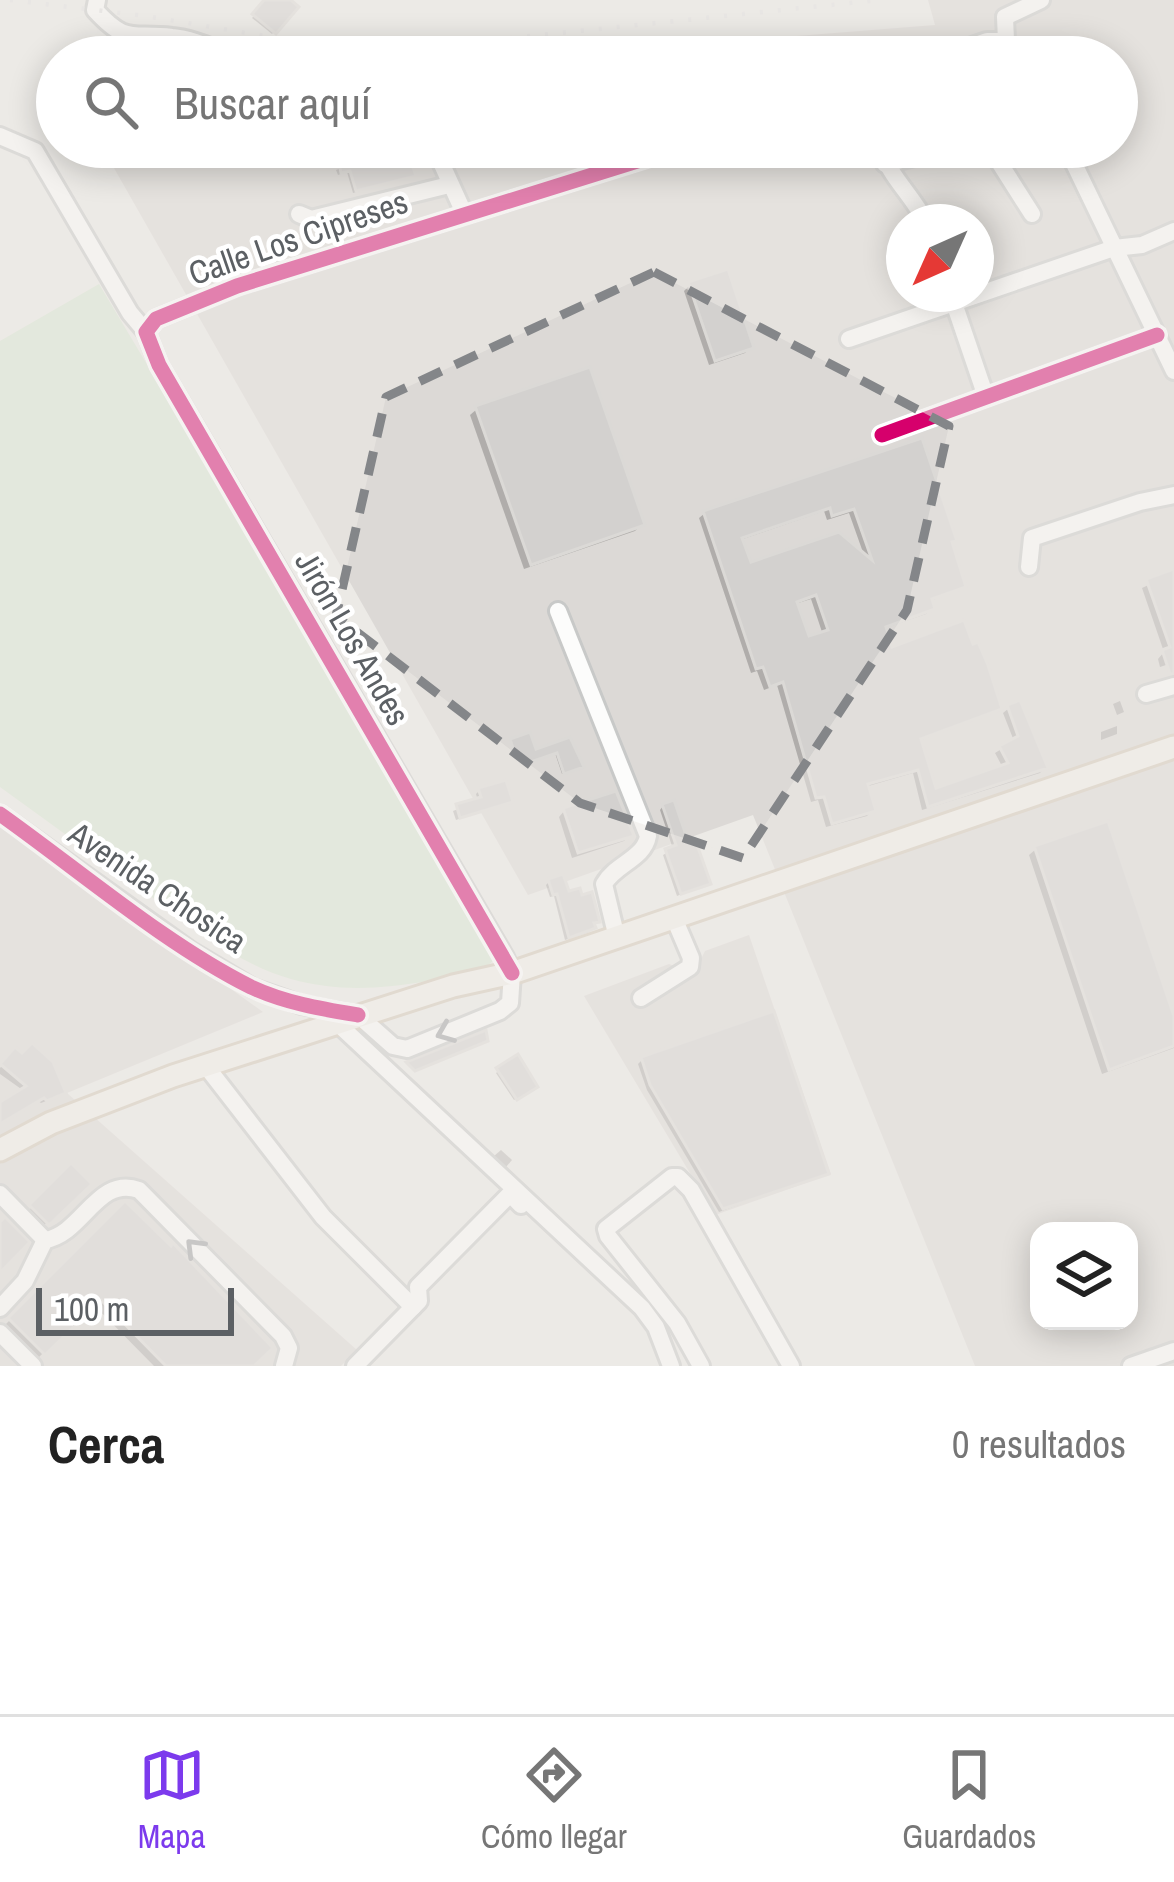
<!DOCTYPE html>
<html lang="es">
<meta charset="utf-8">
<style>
:root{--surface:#fff;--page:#f2f2f2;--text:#222;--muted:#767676;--line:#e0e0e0;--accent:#7c3aed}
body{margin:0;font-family:"Archivo Narrow",sans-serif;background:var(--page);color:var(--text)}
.controls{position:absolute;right:36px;bottom:36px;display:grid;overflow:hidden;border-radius:24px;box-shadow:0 6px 30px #0003}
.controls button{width:108px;height:108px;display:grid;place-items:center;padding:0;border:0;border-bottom:3px solid var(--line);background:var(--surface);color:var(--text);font:60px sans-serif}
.compass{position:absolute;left:886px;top:204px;width:108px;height:108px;border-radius:50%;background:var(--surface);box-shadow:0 6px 30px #0003;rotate:225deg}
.scale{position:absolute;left:36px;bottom:30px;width:198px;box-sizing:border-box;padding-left:12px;border:6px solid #5c6064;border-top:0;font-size:33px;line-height:42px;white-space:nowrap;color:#5c6064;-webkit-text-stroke:9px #fff;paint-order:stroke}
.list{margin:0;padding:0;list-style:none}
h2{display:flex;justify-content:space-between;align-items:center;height:156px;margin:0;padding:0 48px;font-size:51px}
h2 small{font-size:39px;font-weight:400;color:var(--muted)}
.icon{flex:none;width:66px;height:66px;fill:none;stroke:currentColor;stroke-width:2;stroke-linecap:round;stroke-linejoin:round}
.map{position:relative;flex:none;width:1174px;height:1366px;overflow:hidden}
.search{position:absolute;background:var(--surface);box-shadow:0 6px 30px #0003;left:36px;right:36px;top:36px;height:132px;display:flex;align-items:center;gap:30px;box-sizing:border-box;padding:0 42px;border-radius:66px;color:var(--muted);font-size:45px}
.sheet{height:348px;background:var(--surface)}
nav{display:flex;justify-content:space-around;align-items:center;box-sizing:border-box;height:168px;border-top:3px solid var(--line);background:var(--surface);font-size:33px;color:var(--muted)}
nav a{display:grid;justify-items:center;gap:6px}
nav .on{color:var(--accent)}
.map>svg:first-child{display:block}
</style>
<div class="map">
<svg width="1174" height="1366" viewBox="0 0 1174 1366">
<rect width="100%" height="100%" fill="#eceae6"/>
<!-- industrial -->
<g fill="#dcd9d6" fill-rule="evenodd">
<path d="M928 0H1174V1366H975L753 815 528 895 102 147H1117V57H531L935 25ZM904 222H976V294H904ZM1039 1231H1129V1321H1039Z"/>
<path d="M0 823 263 1012 67 1093 357 1350 341 1366H0Z"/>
<path d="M749 935 831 1174 715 1215 584 996 669 964 683 969 699 963 705 951Z"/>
</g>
<!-- green -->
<path fill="#d7e7d2" d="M99 284 493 944 495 958C483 976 448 978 428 981 381 989 337 992 291 979 238 964 193 927 149 895 99 859 50 823 0 787V341Z"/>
<!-- shadow -->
<g fill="#0003" fill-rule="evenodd">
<path d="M270 0H286L295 8 272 34 252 18Z"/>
<path d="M362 147H403L412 175 353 193 347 172 338 175 336 170 366 159Z"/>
<path d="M690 285 751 347 745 353 709 365 684 291Z"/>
<path d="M477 409 642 524 635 531 524 569 470 415Z"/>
<path d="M920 441 962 586 929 602 932 609 926 614 883 629 890 651 999 708 919 741 934 792 1003 768 995 753 1014 741 1003 713 1009 708 1045 767 1040 773 922 810 913 773 865 787 872 810 867 816 826 827 818 800 811 802 777 685 764 690 757 671 751 673 699 518 705 513ZM824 511 827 520 849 513 865 558 749 566 740 540ZM811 599 823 635 807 639 795 604Z"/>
<path d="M1174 573V677H1173L1169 664 1160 667 1158 659 1164 652 1142 588Z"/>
<path d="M1120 701 1124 712 1117 715 1113 704Z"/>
<path d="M1117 726V734L1101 740V732Z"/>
<path d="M512 741 534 753 569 741 578 768 562 774 555 753 518 766Z"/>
<path d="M480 790 509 801 456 820 453 811 478 801 476 794Z"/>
<path d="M663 806 707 883 677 896 663 855 673 849 660 810Z"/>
<path d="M565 810 631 835 624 841 572 858 559 817Z"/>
<path d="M1036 849 1174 1025V1048L1102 1074 1029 855Z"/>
<path d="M550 881 597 921 589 932 565 940 554 896 550 897 546 885Z"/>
<path d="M15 1051 59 1096 41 1103 38 1101 0 1123V1105L24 1091 0 1074V1068Z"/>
<path d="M517 1058 534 1086 514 1100 496 1073Z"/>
<path d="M643 1059 825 1173 719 1212 647 1090 638 1064Z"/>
<path d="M501 1150 512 1160 506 1167 494 1156Z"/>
<path d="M71 1168 88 1184 42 1227 27 1212Z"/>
<path d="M125 1205 268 1348 250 1366H154L93 1304 37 1359 4 1326Z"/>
</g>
<!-- building -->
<g fill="#d3d1cf" stroke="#dbd9d6" stroke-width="3" fill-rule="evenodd">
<path d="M264 0H291L299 7 276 34 252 14Z"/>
<path d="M366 147H406L416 176 356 191 350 171 341 173 339 163 369 155Z"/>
<path d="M728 269 754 348 715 361 688 282Z"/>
<path d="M590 367 645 525 531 565 475 406Z"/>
<path d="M922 438 957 541 952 542 966 587 932 599 935 609 886 627 892 647 964 620 973 644 978 642 988 665 1002 709 921 739 936 788 1008 763 999 746 1018 736 1007 705 1020 700 1048 768 928 807 918 770 868 784 876 811 832 824 824 797 816 798 783 682 770 687 763 667 756 669 703 511ZM830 508 832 516 854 509 872 560 839 532 751 562 742 538ZM816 595 828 630 809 636 797 602Z"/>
<path d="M1174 569V674H1170L1162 650 1170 647 1146 579Z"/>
<path d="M530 732 536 749 570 737 584 767 564 774 557 753 519 766 510 739Z"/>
<path d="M506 780 513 802 460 818 456 804 481 797 478 788Z"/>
<path d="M616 791 634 836 578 853 563 808Z"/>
<path d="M674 800 688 841 695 839 711 884 681 894 665 849 676 845 662 804Z"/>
<path d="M1108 821 1174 1016V1046L1109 1070 1034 846Z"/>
<path d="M563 874 569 891 580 888 582 895 592 892 600 922 594 923 596 928 569 938 557 894 553 895 548 879Z"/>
<path d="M774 1011 829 1174 723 1209 650 1085 641 1057Z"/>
<path d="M486 1030 488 1041 415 1071 406 1062Z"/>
<path d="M32 1043 53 1062 66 1093 47 1101 44 1098 0 1124V1102L26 1086 0 1064 15 1047 22 1053Z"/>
<path d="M518 1054 538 1087 517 1100 496 1068Z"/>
<path d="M71 1163 92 1184 49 1225 29 1205Z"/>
<path d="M125 1201 171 1246 173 1243 273 1348 254 1366H166L101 1300 45 1355 8 1318Z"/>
<path d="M5 1217 30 1242 0 1273V1222Z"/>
</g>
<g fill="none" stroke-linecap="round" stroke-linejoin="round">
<defs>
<g id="minor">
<path d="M97 0 95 10C127 45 131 32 172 37 195 39 215 50 236 57"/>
<path d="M1006 41 1005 17 1041 0"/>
<path d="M1006 41 1021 57"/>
<path d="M940 57 987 41H1006"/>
<path d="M0 136 35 151 130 313 146 332 159 365 505 957 512 973 510 1003 500 1011 407 1049 393 1046 358 1015 302 1005 253 988 191 951 0 814"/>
<path d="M434 147 464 213"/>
<path d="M880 147C889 176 912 195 926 222"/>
<path d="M975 147 997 159 1032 214"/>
<path d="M1066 147 1174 371"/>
<path d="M885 164 957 147"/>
<path d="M299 214 311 219 449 185"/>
<path d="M954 303 986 397"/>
<path d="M146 332 156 319 237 286 682 147"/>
<path d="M849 339 1114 248 1142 245 1174 231"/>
<path d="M882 435 1157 335"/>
<path d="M1029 567 1032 538 1140 502 1174 495"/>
<path d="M558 611 648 836C644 859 615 864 604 884L617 938"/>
<path d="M1146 694 1174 686"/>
<path d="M641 998 690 967 691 958 674 918"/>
<path d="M336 1022 642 1308 656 1327 671 1366"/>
<path d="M206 1066 323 1217 413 1307"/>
<path d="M0 1194 45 1240"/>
<path d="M0 1308 25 1281 45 1240C83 1234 97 1175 139 1190L283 1336 289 1348 284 1366"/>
<path d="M0 1333 33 1366"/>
<path d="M355 1366 419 1301 418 1287 510 1194 521 1205"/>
<path d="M701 1366 677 1323 608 1236 606 1229 672 1177H678L691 1190 791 1366"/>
<path d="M1131 1366 1174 1351"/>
</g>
<path id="major" d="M0 1150 51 1123 173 1076 453 986 512 973 1174 747"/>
</defs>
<!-- minor casing -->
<use href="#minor" stroke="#c8c9c8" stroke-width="22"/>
<!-- major casing -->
<use href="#major" stroke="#d3c7b5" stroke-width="27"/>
<!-- minor -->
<use href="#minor" stroke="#fcfcfb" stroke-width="16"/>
<!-- major -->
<use href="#major" stroke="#f2efe8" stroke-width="21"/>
<!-- rail -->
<path stroke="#e2e2e2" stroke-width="4.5" stroke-dasharray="3 15" stroke-linecap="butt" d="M10 0 146 16 366 53 879 0"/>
<defs>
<g id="cycleway">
<path d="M882 435 1157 335"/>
<path d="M0 814C79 870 165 944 251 987 285 1003 322 1009 358 1015"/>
<path d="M512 973 159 365 146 332 156 319 237 286 682 147"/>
</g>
</defs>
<!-- cycleway casing -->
<use href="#cycleway" stroke="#fff" stroke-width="22"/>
<!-- cycleway -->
<use href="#cycleway" stroke="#d6006c" stroke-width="15"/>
</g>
<!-- one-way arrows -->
<defs><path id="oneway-chevron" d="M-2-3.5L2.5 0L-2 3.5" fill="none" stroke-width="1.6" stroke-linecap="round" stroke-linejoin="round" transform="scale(3)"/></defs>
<g stroke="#9c9ea0">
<use href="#oneway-chevron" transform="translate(445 1033) rotate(158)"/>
<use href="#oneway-chevron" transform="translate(194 1247) rotate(-135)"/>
</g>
<!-- marked area -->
<path d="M0 0H1174V1366H0ZM654 272 949 426 907 610 743 858 580 803 336 616 386 397Z" fill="#eceae6" fill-opacity=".55" fill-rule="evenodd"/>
<path fill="none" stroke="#848689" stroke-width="9" stroke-dasharray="24 15" stroke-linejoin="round" d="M654 272 949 426 907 610 743 858 580 803 336 616 386 397Z"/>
<g text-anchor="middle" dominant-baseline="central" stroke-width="9" stroke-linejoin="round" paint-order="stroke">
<!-- street labels -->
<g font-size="33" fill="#5c6064" stroke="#fff">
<text transform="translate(298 237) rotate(-19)">Calle Los Cipreses</text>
<text transform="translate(353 638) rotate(60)">Jirón Los Andes</text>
<text transform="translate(158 887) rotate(34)">Avenida Chosica</text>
</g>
</g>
</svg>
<div class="controls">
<button><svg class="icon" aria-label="layers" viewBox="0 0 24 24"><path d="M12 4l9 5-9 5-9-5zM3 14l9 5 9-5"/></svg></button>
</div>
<svg class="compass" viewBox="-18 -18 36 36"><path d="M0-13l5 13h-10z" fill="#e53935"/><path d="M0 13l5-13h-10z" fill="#767676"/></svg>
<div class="scale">100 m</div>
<div class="search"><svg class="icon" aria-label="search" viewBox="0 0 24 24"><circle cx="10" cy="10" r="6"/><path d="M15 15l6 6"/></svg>Buscar aquí</div>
</div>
<section class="sheet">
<h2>Cerca<small>0 resultados</small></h2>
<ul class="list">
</ul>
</section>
<nav>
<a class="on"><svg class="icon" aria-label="map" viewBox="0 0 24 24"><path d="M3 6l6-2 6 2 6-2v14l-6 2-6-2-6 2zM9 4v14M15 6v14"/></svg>Mapa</a>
<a><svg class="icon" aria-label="directions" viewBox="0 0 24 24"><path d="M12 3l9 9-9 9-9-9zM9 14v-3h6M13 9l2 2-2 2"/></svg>Cómo llegar</a>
<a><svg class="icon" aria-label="saved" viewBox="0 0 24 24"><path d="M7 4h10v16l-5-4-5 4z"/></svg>Guardados</a>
</nav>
